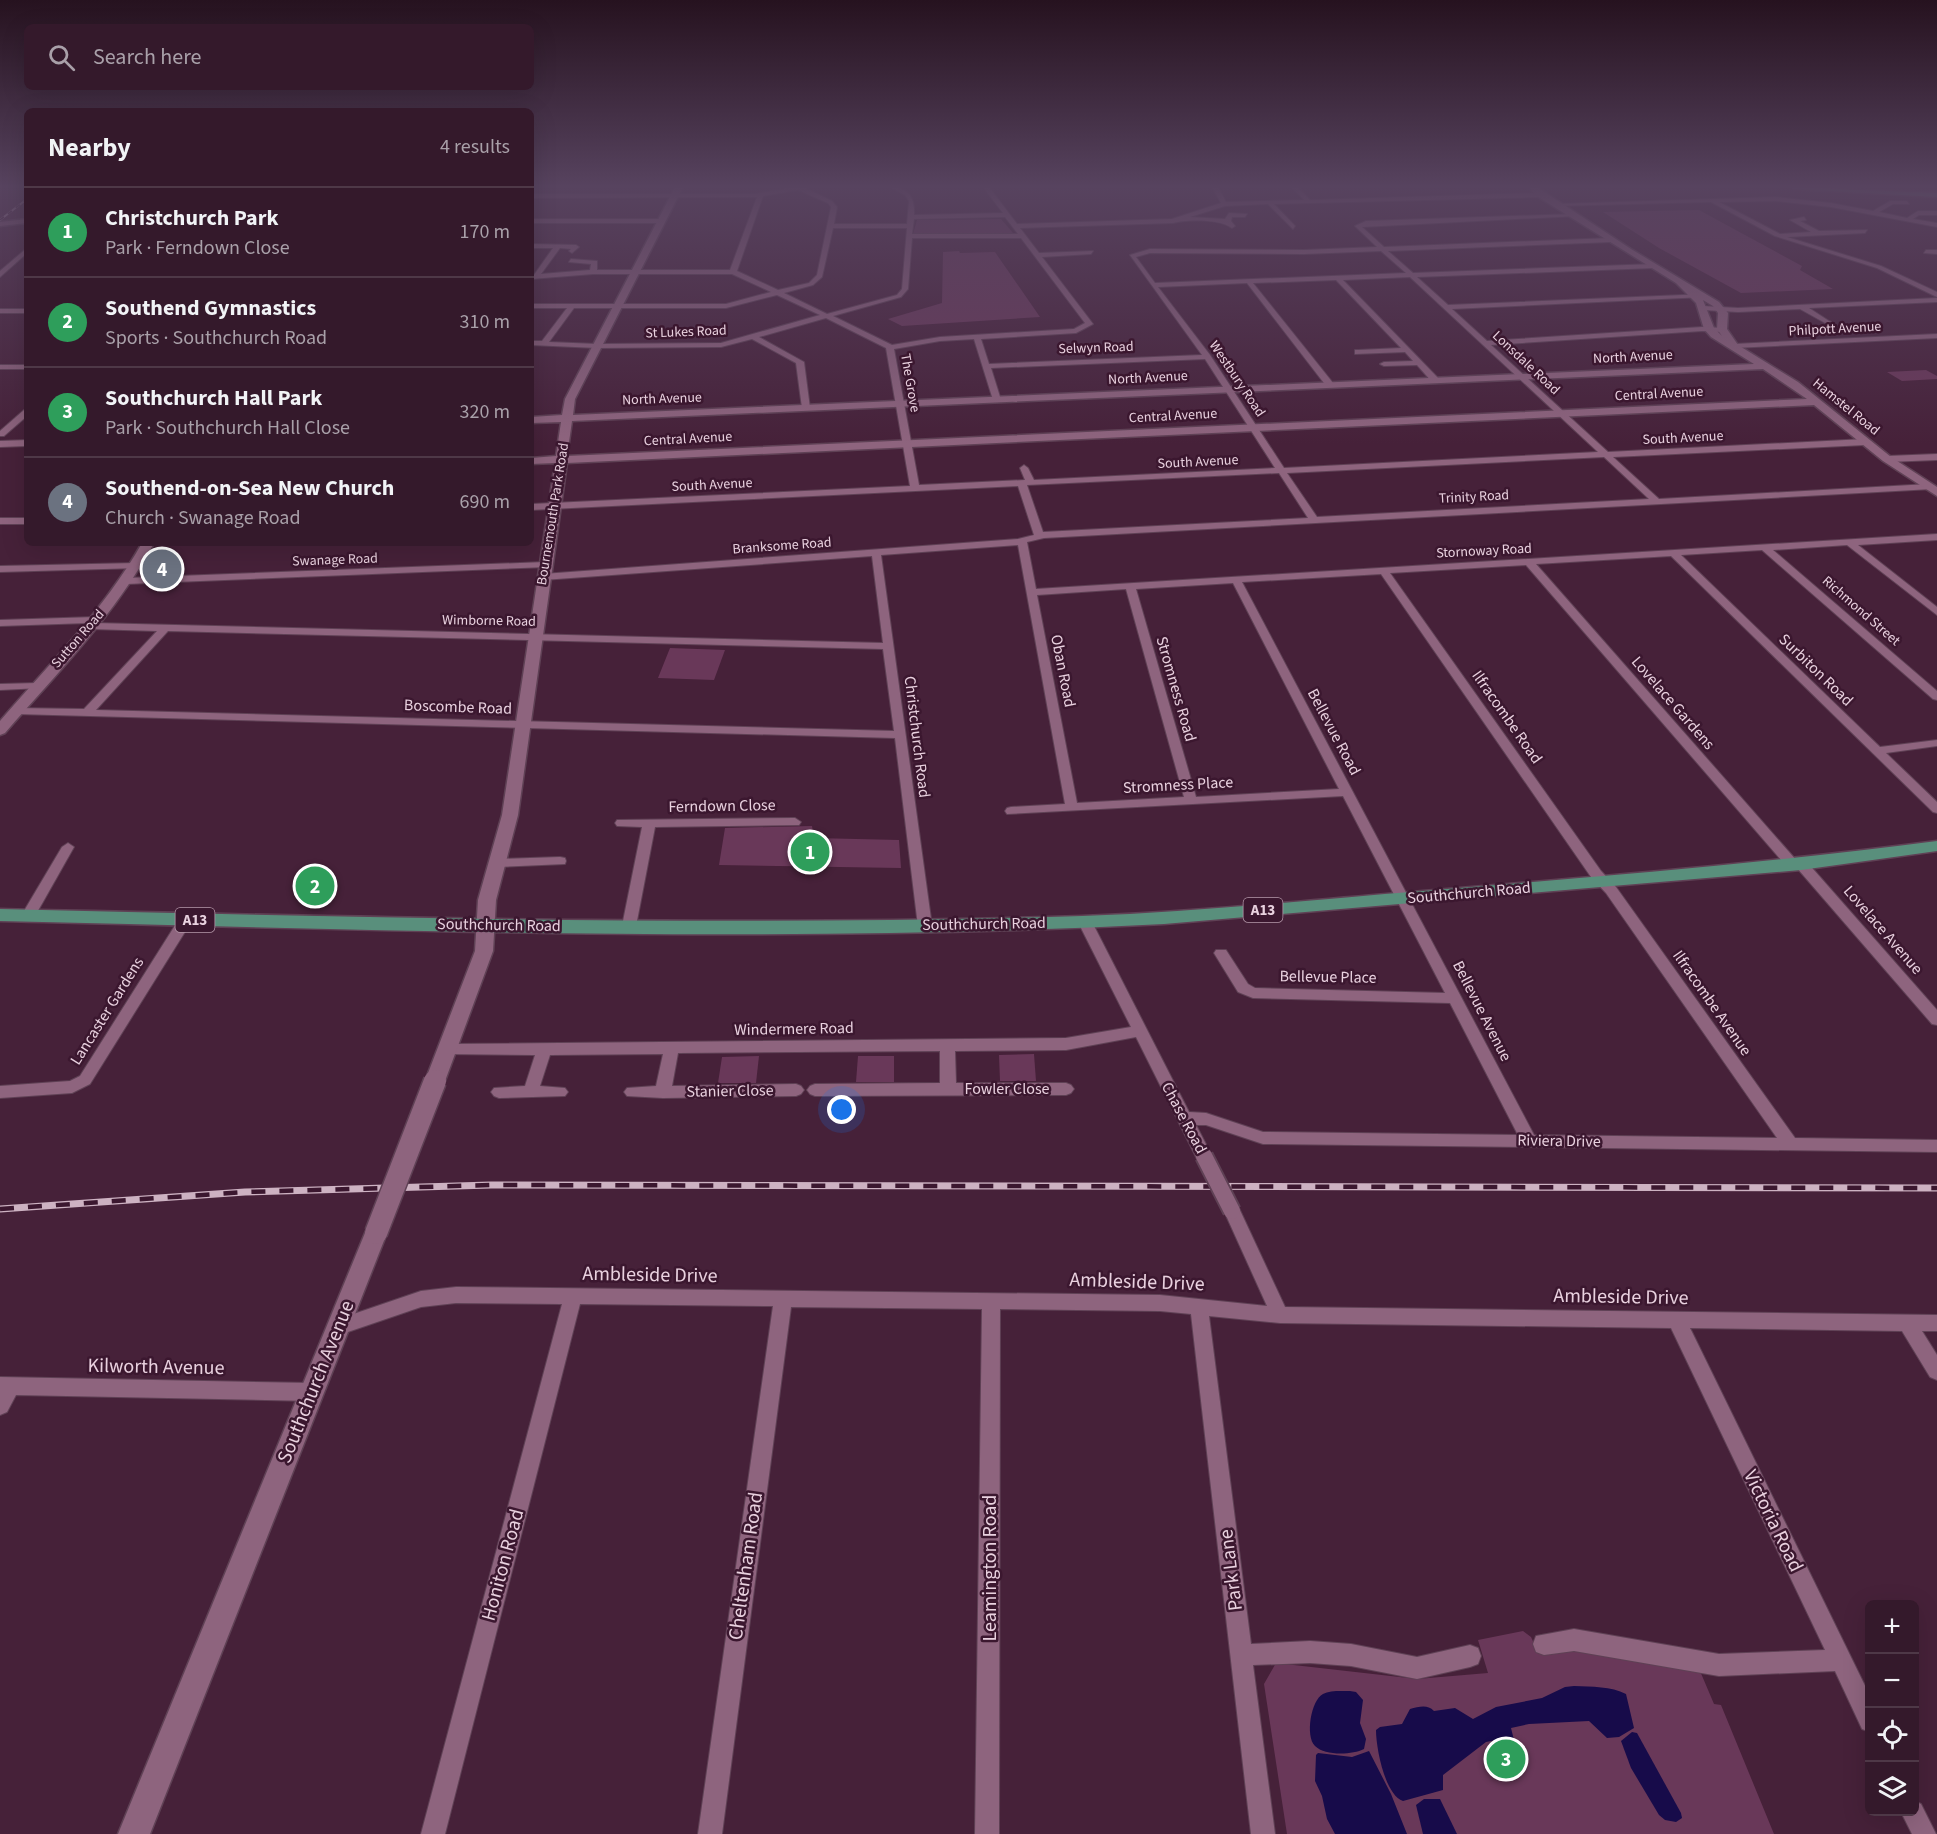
<!DOCTYPE html>
<meta charset="utf-8">
<style>
:root{--surface:#34192b;--page:#3c2233;--text:#f1f3f6;--muted:#a9a0a9;--line:#4e3847;--accent:#4ed39a}
body{margin:0;font-family:"Source Sans 3",sans-serif;background:var(--page);color:var(--text)}
.controls{position:absolute;right:18px;bottom:18px;display:grid;overflow:hidden;border-radius:9px;box-shadow:0 6px 24px #0002}
.controls button{width:54px;height:54px;display:grid;place-items:center;padding:0;border:0;border-bottom:2px solid var(--line);background:var(--surface);color:var(--text);font:30px sans-serif}
.you{position:absolute;left:842px;top:1110px;width:21px;height:21px;margin:-15px;border:4px solid #fff;border-radius:50%;background:#1a73e8;box-shadow:0 0 0 9px #1a73e833}
.badge{display:grid;place-items:center;width:39px;height:39px;border-radius:50%;background:var(--accent);color:#fff;font-size:20px;font-weight:700}
.pin{position:absolute;translate:-50% -50%;border:3px solid #fff;box-shadow:0 2px 6px #0006}
.list{margin:0;padding:0;list-style:none}
h2{display:flex;justify-content:space-between;align-items:center;height:78px;margin:0;padding:0 24px;font-size:26px}
h2 small{font-size:20px;font-weight:400;color:var(--muted)}
.list li{display:grid;grid-template-columns:39px 1fr auto;gap:18px;align-items:center;box-sizing:border-box;height:90px;padding:0 24px;border-top:2px solid var(--line)}
.list b{display:block;font-size:22px;white-space:nowrap}
.list p{margin:0;font-size:20px;white-space:nowrap;color:var(--muted)}
.list em{font-size:20px;font-style:normal;color:var(--muted)}
.icon{flex:none;width:33px;height:33px;fill:none;stroke:currentColor;stroke-width:2;stroke-linecap:round;stroke-linejoin:round}
.map{position:relative;flex:none;width:1937px;height:1834px;overflow:hidden}
.search{position:absolute;background:var(--surface);box-shadow:0 6px 24px #0002;left:24px;top:24px;width:510px;height:66px;display:flex;align-items:center;gap:15px;box-sizing:border-box;padding:0 21px;border-radius:9px;color:var(--muted);font-size:22px}
.panel{position:absolute;background:var(--surface);box-shadow:0 6px 24px #0002;left:24px;top:108px;width:510px;height:438px;border-radius:9px}
.map>svg:first-child{display:block}
</style>
<div class="map">
<svg width="1937" height="1834" viewBox="0 0 1937 1834">
<rect width="100%" height="100%" fill="#462139"/>
<!-- green -->
<g fill="#693859">
<path d="M1699 210 1802 266 1800 270 1833 289 1741 293 1659 248 1603 212Z"/>
<path d="M1001 219 1013 233 913 234 917 220Z"/>
<path d="M959 251 960 253 995 252 1040 317 902 326 888 319 942 303 943 252Z"/>
<path d="M1926 370 1937 376V379L1902 381 1887 372Z"/>
<path d="M670 648 725 650 714 680 658 678Z"/>
<path d="M812 826 814 838 899 840 901 868 719 865 725 828Z"/>
<path d="M1034 1054 1036 1081H1000L999 1055Z"/>
<path d="M759 1056 756 1083H718L722 1057Z"/>
<path d="M858 1056H894V1082H856Z"/>
<path d="M1523 1631 1531 1637 1539 1654 1582 1648 1700 1671 1714 1704 1721 1705 1774 1834H1287L1264 1684 1276 1663 1417 1679 1488 1673 1478 1640Z"/>
</g>
<!-- water -->
<g fill="#170b4a">
<path d="M1574 1686C1592 1687 1611 1686 1626 1694L1634 1728 1619 1737 1607 1738 1589 1721 1529 1724 1511 1728 1514 1740 1501 1739 1486 1742 1443 1775V1790L1403 1801C1385 1795 1376 1748 1376 1730L1380 1727 1402 1724 1410 1709C1419 1707 1427 1704 1434 1711L1455 1708 1473 1719 1496 1707 1542 1698 1565 1687Z"/>
<path d="M1350 1691 1356 1692 1363 1700 1360 1723 1366 1739 1364 1749C1352 1755 1325 1756 1315 1746 1305 1736 1311 1700 1323 1694 1330 1690 1342 1691 1350 1691Z"/>
<path d="M1632 1732 1637 1733 1681 1813 1682 1818 1676 1822 1665 1820 1659 1815 1631 1768 1621 1741Z"/>
<path d="M1369 1751 1391 1794 1407 1834H1335L1327 1819 1322 1796 1315 1781 1316 1755 1318 1753 1352 1757Z"/>
<path d="M1424 1799H1440L1457 1834H1423L1416 1805Z"/>
</g>
<g fill="none" stroke-linecap="round" stroke-linejoin="round">
<defs>
<g id="street">
<path d="M794 187H807L805 188 832 201 837 207 834 224H907L909 201 905 195 890 187C909 187 915 198 914 215L1003 213 983 187H989L1017 224 1172 219 1221 203 1212 187H1218L1226 202 1304 200 1292 187H1298L1310 200 1538 193 1539 190 1544 191V195L1541 197 1274 204 1295 226 1293 229 1268 204 1225 206 1190 217 1225 219 1229 213 1247 214 1245 217H1232L1231 221 1235 226 1232 228C1220 219 1187 219 1173 223L1020 228 1039 253 1093 251 1091 254 1042 257 1093 324 1076 333 981 339 989 364 1202 355 1130 255 1150 249 1304 250 1377 247 1355 226 1366 221 1574 214 1577 216 1362 227 1384 247 1611 238 1614 240 1611 242 1388 251 1413 273 1654 264 1657 266 1654 268 1417 277 1448 305 1706 294 1704 297 1452 309 1487 341 1702 327 1726 328V332H1723L1702 331 1491 345 1608 452 1865 439 1869 442 1865 445 1613 457 1659 499 1929 484 1933 487 1932 489 1044 538 1027 542 1036 589 1937 534V540L1858 545 1937 607V615L1847 545 1773 550 1937 691V700L1933 699 1762 550 1681 555 1880 747 1937 740V746L1886 753 1937 802V813L1933 812 1671 556 1536 564 1797 861H1806L1937 1010V1025L1932 1024 1797 868H1788L1526 565 1390 573 1601 871 1616 887 1795 1138 1937 1140V1152L1263 1144 1206 1125H1196L1212 1156 1210 1161 1204 1163 1198 1161 1136 1037 1066 1050 955 1051 956 1083H1066L1071 1085 1074 1089 1071 1093 1066 1095 815 1096 810 1094 807 1090 810 1086 815 1084 940 1083V1051L678 1053 672 1086 796 1084 801 1086 804 1090 801 1094 796 1096 663 1098 627 1096 624 1092 627 1088 656 1086 663 1054 550 1055 540 1086 565 1088 568 1092 565 1096 499 1098 494 1096 491 1092 494 1088 525 1086 535 1055 443 1054 441 1050 443 1046 448 1044 1066 1038 1131 1027 1078 922 1085 917 1092 922 1189 1112 1206 1113 1263 1132 1518 1135 1450 1003 1253 998 1238 992 1214 953 1216 950H1226L1248 984 1255 988 1445 993 1343 796 1007 814 1005 811 1007 808 1011 807 1065 804 1018 545 881 555 932 926 925 931 918 926 895 738 16 714 10 711 16 708 84 709 157 631 90 629 85 626 88 623 0 626V620L95 617 100 620 95 623 883 643 872 556 543 580 538 577 543 574 1018 539 1034 535 1018 486 531 510V504L910 486 886 348 826 318 759 337 804 362 810 408 806 410 802 408 796 363 752 339 721 347 597 348 531 345V341H542L567 308H531V304H726L771 292 732 274H593L531 279V275H534L553 248H531V244L576 245 579 247 572 253 569 251 571 249 560 248 541 274 590 270 591 264 569 262 571 259 597 261V270H730L757 197 531 198V194H755ZM798 190 828 203 831 207 817 275 809 283 778 290 737 271 763 196ZM1005 217 1018 234H912L914 219ZM833 228H907L902 289 897 295 827 314 784 293 813 285 822 277ZM912 238H1021L1085 323 1074 329 940 337 892 345 833 316 901 297 908 289ZM1381 251 1406 273 1155 283 1136 257 1150 253 1304 254ZM1410 277 1598 452 1284 468 1210 355 1158 287 1247 283 1327 387H1330L1334 385 1333 383 1253 283 1336 280 1401 348 1358 350H1355V354L1405 352 1413 361 1384 362 1380 364 1384 366 1417 365 1433 383H1439V379L1343 280ZM777 295 820 315 721 343 597 344 549 342 574 308H726ZM974 339 993 400 997 402 1001 400 991 368 1205 359 1275 468 1034 480 1028 468 1024 465 1020 468 1025 480 919 485 894 349 940 341ZM1604 457 1649 499 1317 517 1287 473ZM1279 473 1308 518 1043 532 1027 485ZM1381 574 1591 877 1606 893 1777 1138 1534 1135 1242 582ZM1233 583 1339 789 1196 797 1136 589ZM1126 589 1184 797 1077 803 1037 595ZM168 631 883 649 894 731 96 710Z"/>
<path d="M1776 197 1831 203 1873 211 1890 201H1907L1909 204H1893L1879 212 1907 218 1918 211H1937V215H1919L1913 219 1937 223V227L1831 207 1776 201 1719 202 1780 234 1811 232 1790 220 1804 217 1806 220 1800 221 1819 231 1867 230 1865 233 1787 237 1881 266 1937 292V297L1877 268 1775 236 1711 202 1557 206 1554 204Z"/>
<path d="M531 219H662L665 221 662 223H531Z"/>
<path d="M27 248V253L0 277V271Z"/>
<path d="M1926 250H1937V254L1924 253Z"/>
<path d="M1937 298V302L1809 308 1829 321 1831 322 1827 324 1800 309 1738 312 1703 310 1700 308 1703 306 1738 308Z"/>
<rect x="0" y="309" width="27" height="4"/>
<path d="M1937 334V338L1734 348 1730 346 1734 344Z"/>
<rect x="0" y="365" width="27" height="4"/>
<path d="M24 410H27V416L4 436H0V431Z"/>
<path d="M27 440V446L0 447V441Z"/>
<path d="M1937 454V460L1887 462 1883 459 1887 456Z"/>
<rect x="0" y="518" width="27" height="6"/>
<path d="M545 562 550 565 548 567 126 584 121 581 126 578Z"/>
<path d="M136 563 139 564V568L0 572V566Z"/>
<path d="M37 683 43 686 41 688 0 690V684Z"/>
<path d="M795 818 801 822 799 825 655 827 636 926 629 931 624 929 622 926 642 827 617 826 615 823 617 820Z"/>
<path d="M68 843 74 847 35 916 33 919H23L21 916 62 847Z"/>
<path d="M560 857 565 858 566 861 565 864 497 867 491 863 497 859Z"/>
<path d="M186 914 193 919 90 1084 72 1093 0 1098V1086L70 1081 80 1076 181 916Z"/>
<path d="M1232 1204 1238 1206 1285 1307 1937 1315V1331H1922L1937 1355V1380L1930 1377 1902 1331 1690 1328 1870 1696V1732L1862 1729 1835 1671 1719 1676 1574 1651 1544 1655 1536 1652 1533 1644 1536 1636 1574 1629 1719 1654 1825 1650 1671 1328 1280 1323 1209 1316 1251 1644 1310 1641 1351 1644 1417 1657 1470 1645 1478 1648 1481 1656 1478 1664 1470 1667 1417 1679 1351 1666 1310 1663 1253 1665 1275 1834H1251L1191 1314 1160 1311 1000 1309 999 1834H975L982 1309 791 1307 722 1834H698L773 1306 580 1304 445 1834H421L562 1304 456 1303 421 1307 339 1335 333 1333 330 1327 333 1321 421 1291 456 1287 1160 1295 1267 1306 1224 1211 1226 1206Z"/>
<path d="M0 1377 312 1383 319 1386 321 1392 319 1398 312 1401 16 1395 7 1412 0 1415Z"/>
<path d="M1914 1801 1921 1804 1936 1834H1912L1901 1812H1914Z"/>
</g>
<g id="secondary">
<path d="M675 187H683L575 399 573 415 1754 364 1711 337 1704 329 1696 303 1676 283 1535 195 1529 187H1537L1631 249 1719 302 1728 313 1727 329 1738 345 1798 382 1891 457 1937 487V496L1883 461 1814 405 567 463 518 815 496 900 493 951 445 1081 442 1087 435 1089 428 1087 425 1081 475 951 478 900 502 815 555 463 531 464V458L556 456 561 422 531 423V417L562 415 565 399ZM1703 300 1713 306 1718 313 1717 329 1722 336 1714 328ZM1763 369 1807 399 567 456 572 421Z"/>
<path d="M27 219V223L0 226V222Z"/>
<path d="M142 543H154C115 615 58 672 5 733L0 735V721C50 663 104 610 142 543Z"/>
<path d="M376 1223 384 1226 387 1233 150 1834H118L365 1233 368 1226Z"/>
</g>
<g id="primary">
<path d="M1790 187 1937 193V197L1794 189Z"/>
<path d="M1937 841V851L1801 870 1164 924C776 944 388 930 0 921V909C361 917 722 927 1082 916 1196 912 1309 900 1423 891 1595 877 1766 863 1937 841Z"/>
</g>
</defs>
<!-- street casing -->
<use href="#street" stroke="#5f4155" stroke-width="2"/>
<!-- secondary casing -->
<use href="#secondary" stroke="#5f4155" stroke-width="3"/>
<!-- primary casing -->
<use href="#primary" stroke="#5f4155" stroke-width="3"/>
<!-- street -->
<use href="#street" fill="#8e647e" fill-rule="evenodd"/>
<!-- secondary -->
<use href="#secondary" fill="#8e647e" fill-rule="evenodd"/>
<!-- primary -->
<use href="#primary" fill="#598f7c" fill-rule="evenodd"/>
<defs>
<path id="rail-far1" d="M0 220 27 199"/>
<path id="rail" d="M0 1209 245 1192 491 1185 1937 1188"/>
</defs>
<!-- rail-far1 casing -->
<use href="#rail-far1" stroke="#cdb2c2" stroke-width="2"/>
<!-- rail casing -->
<use href="#rail" stroke="#cdb2c2" stroke-width="7"/>
<!-- rail-far1 -->
<use href="#rail-far1" stroke="#3b172f" stroke-width="1.5" stroke-dasharray="5" stroke-linecap="butt"/>
<!-- rail -->
<use href="#rail" stroke="#3b172f" stroke-width="4.5" stroke-dasharray="14" stroke-linecap="butt"/>
<defs>
<path id="street-bridge" d="M1204 1156 1232 1211"/>
<path id="secondary-bridge" d="M376 1233 435 1081"/>
</defs>
<!-- street-bridge casing -->
<use href="#street-bridge" stroke="#5f4155" stroke-width="20" stroke-linecap="butt"/>
<!-- secondary-bridge casing -->
<use href="#secondary-bridge" stroke="#5f4155" stroke-width="25" stroke-linecap="butt"/>
<!-- street-bridge -->
<use href="#street-bridge" stroke="#8e647e" stroke-width="16"/>
<!-- secondary-bridge -->
<use href="#secondary-bridge" stroke="#8e647e" stroke-width="22"/>
</g>
<!-- sky -->
<linearGradient id="sky" x2="0" y2="1"><stop stop-color="#26121f"/><stop offset="0.42" stop-color="#57435f"/><stop offset="1" stop-color="#57435f" stop-opacity="0"/></linearGradient>
<rect width="1937" height="444" fill="url(#sky)"/>
<g text-anchor="middle" dominant-baseline="central" stroke-width="5" stroke-linejoin="round" paint-order="stroke">
<!-- far-street labels -->
<g font-size="14" fill="#e9d1df" stroke="#3b172f">
<text transform="translate(1835 329) rotate(-3)">Philpott Avenue</text>
<text transform="translate(686 332) rotate(-2)">St Lukes Road</text>
<text transform="translate(1096 348) rotate(-2)">Selwyn Road</text>
<text transform="translate(1633 357) rotate(-3)">North Avenue</text>
<text transform="translate(1526 363) rotate(43)">Lonsdale Road</text>
<text transform="translate(1148 378) rotate(-3)">North Avenue</text>
<text transform="translate(1237 379) rotate(56)">Westbury Road</text>
<text transform="translate(910 383) rotate(80)">The Grove</text>
<text transform="translate(1659 394) rotate(-3)">Central Avenue</text>
<text transform="translate(662 399) rotate(-2)">North Avenue</text>
<text transform="translate(1846 407) rotate(39)">Hamstel Road</text>
<text transform="translate(1173 416) rotate(-3)">Central Avenue</text>
<text transform="translate(1683 438) rotate(-3)">South Avenue</text>
<text transform="translate(688 439) rotate(-3)">Central Avenue</text>
<text transform="translate(1198 462) rotate(-3)">South Avenue</text>
<text transform="translate(712 485) rotate(-3)">South Avenue</text>
<text transform="translate(1474 497) rotate(-3)">Trinity Road</text>
<text transform="translate(553 514) rotate(-81)">Bournemouth Park Road</text>
<text transform="translate(782 546) rotate(-4)">Branksome Road</text>
<text transform="translate(1484 551) rotate(-3)">Stornoway Road</text>
<text transform="translate(335 560) rotate(-2)">Swanage Road</text>
<text transform="translate(1861 611) rotate(41)">Richmond Street</text>
<text transform="translate(489 621) rotate(1)">Wimborne Road</text>
<text transform="translate(78 639) rotate(-49)">Sutton Road</text>
</g>
<!-- shield labels -->
<g fill="#3b172f" stroke="#b599aa" stroke-width="1.5">
<rect x="1243.5" y="898" width="39" height="24" rx="4.5"/>
<rect x="175.5" y="908" width="39" height="24" rx="4.5"/>
</g>
<g font-size="15" font-weight="bold" fill="#e9d1df">
<text x="1263" y="910">A13</text>
<text x="195" y="920">A13</text>
</g>
<!-- street labels -->
<g font-size="16" fill="#e9d1df" stroke="#3b172f">
<text transform="translate(1816 670) rotate(44)">Surbiton Road</text>
<text transform="translate(1063 671) rotate(79)">Oban Road</text>
<text transform="translate(1176 689) rotate(74)">Stromness Road</text>
<text transform="translate(1673 703) rotate(49)">Lovelace Gardens</text>
<text transform="translate(458 707) rotate(2)">Boscombe Road</text>
<text transform="translate(1507 717) rotate(55)">Ilfracombe Road</text>
<text transform="translate(1334 732) rotate(62)">Bellevue Road</text>
<text transform="translate(917 737) rotate(83)">Christchurch Road</text>
<text transform="translate(1178 785) rotate(-3)">Stromness Place</text>
<text transform="translate(722 806) rotate(-1)">Ferndown Close</text>
<text transform="translate(1469 893) rotate(-5)">Southchurch Road</text>
<text transform="translate(984 924) rotate(-1)">Southchurch Road</text>
<text transform="translate(499 925) rotate(1)">Southchurch Road</text>
<text transform="translate(1883 930) rotate(49)">Lovelace Avenue</text>
<text transform="translate(1328 977) rotate(1)">Bellevue Place</text>
<text transform="translate(1712 1003) rotate(55)">Ilfracombe Avenue</text>
<text transform="translate(107 1011) rotate(-58)">Lancaster Gardens</text>
<text transform="translate(1482 1011) rotate(63)">Bellevue Avenue</text>
<text transform="translate(794 1029) rotate(-1)">Windermere Road</text>
<text x="1007" y="1089">Fowler Close</text>
<text transform="translate(730 1091) rotate(-1)">Stanier Close</text>
<text transform="translate(1184 1118) rotate(62)">Chase Road</text>
<text transform="translate(1559 1141) rotate(1)">Riviera Drive</text>
</g>
<!-- near-street labels -->
<g font-size="20" fill="#e9d1df" stroke="#3b172f">
<text transform="translate(650 1275) rotate(1)">Ambleside Drive</text>
<text transform="translate(1137 1282) rotate(2)">Ambleside Drive</text>
<text transform="translate(1621 1297) rotate(1)">Ambleside Drive</text>
<text transform="translate(156 1367) rotate(1)">Kilworth Avenue</text>
<text transform="translate(316 1382) rotate(-68)">Southchurch Avenue</text>
<text transform="translate(1773 1521) rotate(64)">Victoria Road</text>
<text transform="translate(503 1565) rotate(-75)">Honiton Road</text>
<text transform="translate(746 1566) rotate(-82)">Cheltenham Road</text>
<text transform="translate(990 1568) rotate(-90)">Leamington Road</text>
<text transform="translate(1231 1570) rotate(-97)">Park Lane</text>
</g>
</g>
</svg>
<div class="controls">
<button>+</button>
<button>−</button>
<button><svg class="icon" aria-label="locate" viewBox="0 0 24 24"><circle cx="12" cy="12" r="6"/><path d="M12 2v4M12 18v4M2 12h4M18 12h4"/></svg></button>
<button><svg class="icon" aria-label="layers" viewBox="0 0 24 24"><path d="M12 4l9 5-9 5-9-5zM3 14l9 5 9-5"/></svg></button>
</div>
<div class="you"></div>
<div class="pin badge" style="left:810px;top:852px;background:#2e9e5b">1</div>
<div class="pin badge" style="left:315px;top:886px;background:#2e9e5b">2</div>
<div class="pin badge" style="left:1506px;top:1759px;background:#2e9e5b">3</div>
<div class="pin badge" style="left:162px;top:569px;background:#6b7280">4</div>
<div class="search"><svg class="icon" aria-label="search" viewBox="0 0 24 24"><circle cx="10" cy="10" r="6"/><path d="M15 15l6 6"/></svg>Search here</div>
<section class="panel">
<h2>Nearby<small>4 results</small></h2>
<ul class="list">
<li><span class="badge" style="background:#2e9e5b">1</span><div><b>Christchurch Park</b><p>Park · Ferndown Close</p></div><em>170 m</em></li>
<li><span class="badge" style="background:#2e9e5b">2</span><div><b>Southend Gymnastics</b><p>Sports · Southchurch Road</p></div><em>310 m</em></li>
<li><span class="badge" style="background:#2e9e5b">3</span><div><b>Southchurch Hall Park</b><p>Park · Southchurch Hall Close</p></div><em>320 m</em></li>
<li><span class="badge" style="background:#6b7280">4</span><div><b>Southend-on-Sea New Church</b><p>Church · Swanage Road</p></div><em>690 m</em></li>
</ul>
</section>
</div>
